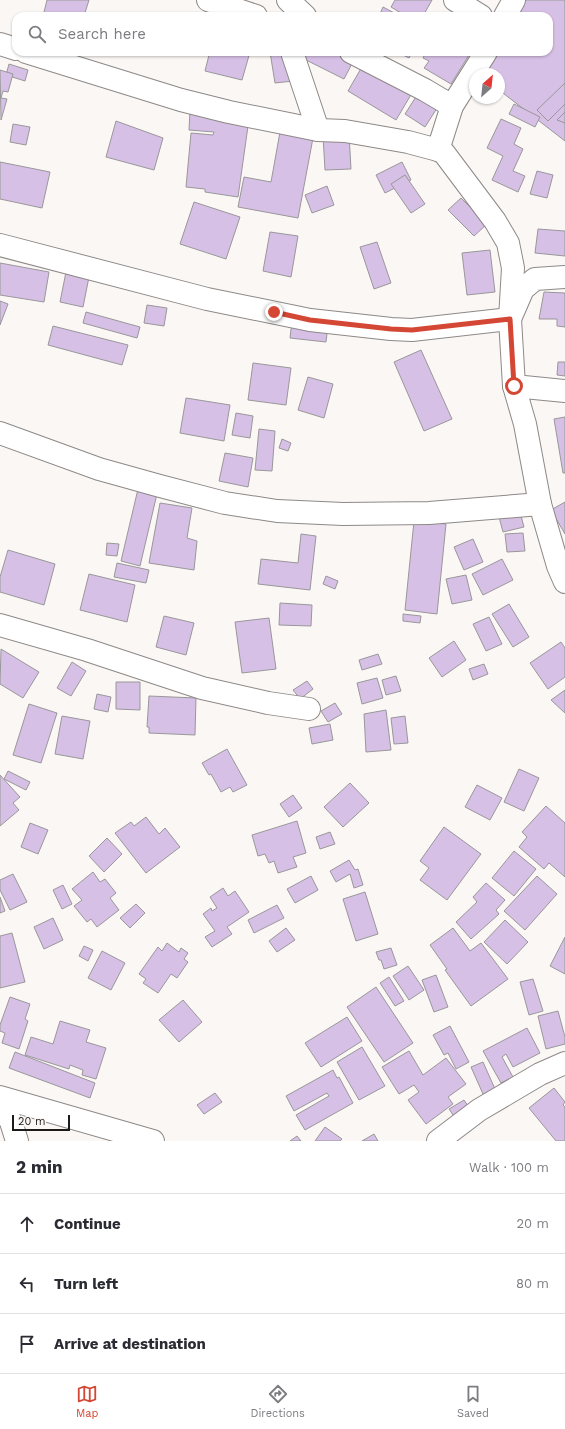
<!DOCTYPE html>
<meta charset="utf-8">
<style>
:root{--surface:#fff;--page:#f7f7f7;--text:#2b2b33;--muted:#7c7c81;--line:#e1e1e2;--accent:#d44735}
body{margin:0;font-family:"Work Sans",sans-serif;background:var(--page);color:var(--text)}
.compass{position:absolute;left:469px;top:68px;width:36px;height:36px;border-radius:50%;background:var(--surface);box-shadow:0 1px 3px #0004;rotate:27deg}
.scale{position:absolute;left:12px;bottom:10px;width:58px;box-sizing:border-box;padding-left:4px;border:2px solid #1c1b1a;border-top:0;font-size:11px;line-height:14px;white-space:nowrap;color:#1c1b1a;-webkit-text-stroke:3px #fbf7f5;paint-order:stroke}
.stop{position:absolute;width:12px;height:12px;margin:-9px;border:3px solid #d44735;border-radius:50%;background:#fff}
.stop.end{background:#d44735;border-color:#fff;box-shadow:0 1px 4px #0008}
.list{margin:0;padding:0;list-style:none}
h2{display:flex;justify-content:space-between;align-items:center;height:52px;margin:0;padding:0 16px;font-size:17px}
h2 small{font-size:13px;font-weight:400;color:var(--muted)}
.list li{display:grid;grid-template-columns:26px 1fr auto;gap:12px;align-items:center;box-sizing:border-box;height:60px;padding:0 16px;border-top:1px solid var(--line)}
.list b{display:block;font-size:15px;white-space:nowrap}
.list em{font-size:13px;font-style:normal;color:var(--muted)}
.icon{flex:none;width:22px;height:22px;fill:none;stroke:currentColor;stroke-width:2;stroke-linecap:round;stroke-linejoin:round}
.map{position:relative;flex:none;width:565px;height:1141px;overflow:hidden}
.search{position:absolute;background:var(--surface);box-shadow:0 1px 3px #0004;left:12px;right:12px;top:12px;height:44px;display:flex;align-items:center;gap:10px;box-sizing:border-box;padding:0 14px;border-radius:12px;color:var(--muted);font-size:15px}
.sheet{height:232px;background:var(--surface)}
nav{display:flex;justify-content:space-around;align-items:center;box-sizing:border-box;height:56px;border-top:1px solid var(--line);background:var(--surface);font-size:11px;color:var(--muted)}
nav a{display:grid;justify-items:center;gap:2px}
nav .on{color:var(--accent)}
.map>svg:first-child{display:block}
</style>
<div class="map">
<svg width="565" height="1141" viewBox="0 0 565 1141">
<rect width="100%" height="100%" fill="#fbf7f5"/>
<!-- building -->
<g fill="#d7c0e5" stroke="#99979a">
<path d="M47 0H89L84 16H43Z"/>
<path d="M395 0H432L423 16H406L391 7Z"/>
<path d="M519 0H565V141L499 90V74H480L492 52H549V16H511Z"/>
<path d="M383 7 400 16H379Z"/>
<path d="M199 52H250L242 80 205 71 209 55Z"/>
<path d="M270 52H288L293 81 275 83Z"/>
<path d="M305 52H358L344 79 302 58Z"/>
<path d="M397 52H412L409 58Z"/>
<path d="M426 52H468L467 54 469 55 451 84 424 68 429 61 423 58Z"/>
<path d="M9 64 28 70 25 81 6 75Z"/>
<path d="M363 65 412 93 396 120 348 91Z"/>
<path d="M0 70 13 74 8 92 3 91 1 98 7 99 1 120Z"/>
<path d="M565 83V104L548 121 537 110Z"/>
<path d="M419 92 439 105 425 127 405 114Z"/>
<path d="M514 104 540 117 535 127 509 114Z"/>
<path d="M190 111 249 119 238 197 205 192V189L186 187 191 133 213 135 214 132 189 130Z"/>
<path d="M565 112V123L557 120Z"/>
<path d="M501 119 521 128 514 144 523 149 513 171 525 176 518 192 492 180 503 156 487 148Z"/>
<path d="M116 121 163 138 154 170 106 157Z"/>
<path d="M13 124 30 127 26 145 10 142Z"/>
<path d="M280 132 313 138 298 218 238 207 244 177 271 182Z"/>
<path d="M349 134 351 169 325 170 323 136Z"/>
<path d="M0 162 50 172 42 208 0 199Z"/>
<path d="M402 162 411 180 385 193 376 175Z"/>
<path d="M537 171 553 175 547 198 530 194Z"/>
<path d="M405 175 425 204 411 213 391 184Z"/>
<path d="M327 186 334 205 312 213 305 195Z"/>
<path d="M461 198 487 224 474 236 448 210Z"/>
<path d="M194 202 240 217 226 259 180 244Z"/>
<path d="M538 229 565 231V256L535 253Z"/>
<path d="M270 232 298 236 291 277 263 271Z"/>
<path d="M377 242 391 283 374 289 360 247Z"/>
<path d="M490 250 495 292 467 295 462 253Z"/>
<path d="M0 263 49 272 44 302 0 295Z"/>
<path d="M66 272 89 277 83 307 60 302Z"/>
<path d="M544 292 565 293V327L557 326V319H539Z"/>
<path d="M0 301 8 304 0 325Z"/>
<path d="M147 305 167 308 164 326 144 323Z"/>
<path d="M86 312 140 327 137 338 83 323Z"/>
<path d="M292 321 328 325 326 342 290 338Z"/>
<path d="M53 326 128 345 122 365 48 345Z"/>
<path d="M421 350 452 419 424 431 394 362Z"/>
<path d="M558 362H565V376L557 375Z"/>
<path d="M253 363 291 368 286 405 248 400Z"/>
<path d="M308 377 333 384 324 418 298 410Z"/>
<path d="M186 398 230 405 224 441 180 433Z"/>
<path d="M236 413 253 416 250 438 232 435Z"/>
<path d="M565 417V473H563L554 419Z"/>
<path d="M259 429 275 431 272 471 255 470Z"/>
<path d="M282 439 291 443 288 451 279 448Z"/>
<path d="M225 453 253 458 248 487 219 481Z"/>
<path d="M138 489 157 494 140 566 121 561Z"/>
<path d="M565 502V534L551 510Z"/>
<path d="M160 503 192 508 187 538 197 541 194 570 149 563Z"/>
<path d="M520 512 524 527 503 532 499 517Z"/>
<path d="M414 521 446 524 437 614 405 610Z"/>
<path d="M523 533 525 551 507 552 505 534Z"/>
<path d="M301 534 316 536 310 590 258 584 261 559 298 563Z"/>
<path d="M473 539 483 562 464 570 454 547Z"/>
<path d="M107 543 119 544 117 556 106 555Z"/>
<path d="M8 550 55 564 44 605 0 592V577Z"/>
<path d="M502 559 513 580 483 595 472 574Z"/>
<path d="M117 563 149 570 146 583 114 577Z"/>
<path d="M89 574 135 585 127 622 80 610Z"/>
<path d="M466 575 472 600 452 604 446 579Z"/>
<path d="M326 576 338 581 335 589 323 584Z"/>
<path d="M280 603 312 605 311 626 279 625Z"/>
<path d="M509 604 529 637 513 647 492 614Z"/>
<path d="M403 614 421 616 420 623 403 621Z"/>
<path d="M164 616 194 623 186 655 156 647Z"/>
<path d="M489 617 502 644 486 651 473 624Z"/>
<path d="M269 618 276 669 242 673 235 622Z"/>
<path d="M454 641 466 660 442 677 429 658Z"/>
<path d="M561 642 565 648V677L548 689 530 663Z"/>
<path d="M1 649 39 672 23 698 0 684Z"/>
<path d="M378 654 382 664 362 670 359 660Z"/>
<path d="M72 662 86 671 71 696 57 688Z"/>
<path d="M484 664 488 674 473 680 469 669Z"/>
<path d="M396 676 401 691 386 695 382 680Z"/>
<path d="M377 678 383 698 362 704 357 683Z"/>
<path d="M307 681 313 689 300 699 293 690Z"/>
<path d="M116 682H140V710L116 709Z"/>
<path d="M565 690V713L551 700Z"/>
<path d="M97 694 111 697 108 712 94 709Z"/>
<path d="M149 696 196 698 195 735 149 733V727H147Z"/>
<path d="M335 703 342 714 328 722 321 711Z"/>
<path d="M29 704 57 713 41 763 13 755Z"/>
<path d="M386 710 391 750 366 752 364 714Z"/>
<path d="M62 716 90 721 83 759 55 754Z"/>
<path d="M405 716 408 743 394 744 391 718Z"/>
<path d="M330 724 333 740 312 744 309 728Z"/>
<path d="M227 749 247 785 233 792 230 787 221 792 211 774 209 775 202 763Z"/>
<path d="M519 769 539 778 524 811 504 802Z"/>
<path d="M8 771 30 782 26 790 4 779Z"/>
<path d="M0 775 20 797 13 803 19 810 0 826Z"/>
<path d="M350 783 369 803 343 827 324 807Z"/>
<path d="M477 785 502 798 490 820 465 807Z"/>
<path d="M293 795 302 808 289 817 280 804Z"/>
<path d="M546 806 565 823V877L549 863 544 869 519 847 527 837 522 832Z"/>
<path d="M146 817 159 834 165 828 180 847 146 873 115 833 131 822 134 826Z"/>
<path d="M297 821 306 853 293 857 297 867 278 873 274 861 269 863 265 854 258 856 252 835Z"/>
<path d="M30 823 48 830 38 854 21 847Z"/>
<path d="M444 827 481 854 447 900 420 880 429 868 420 861Z"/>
<path d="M330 832 335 844 320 849 316 837Z"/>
<path d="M107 838 122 854 104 872 89 856Z"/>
<path d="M514 851 536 869 514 896 492 878Z"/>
<path d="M349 860 355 870 358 869 363 885 354 888 350 874 336 882 330 871Z"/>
<path d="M93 872 100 882 105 879 116 893 110 898 119 910 97 927 91 919 87 922 74 906 82 900 72 889Z"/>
<path d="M13 874 27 902 10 910 0 890V880Z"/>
<path d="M311 876 318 890 295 903 287 889Z"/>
<path d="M537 876 557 894 525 930 504 911Z"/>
<path d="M486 883 505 900 496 910 499 914 471 939 456 922 477 902 473 897Z"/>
<path d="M63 885 72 904 62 909 53 890Z"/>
<path d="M223 888 228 896 235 891 249 912 227 927 232 934 212 947 205 937 215 931 203 914 211 908 212 911 217 908 210 897Z"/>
<path d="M365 892 378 934 356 941 343 899Z"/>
<path d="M0 897 5 911 0 913Z"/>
<path d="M136 904 145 913 130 928 120 918Z"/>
<path d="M277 905 284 918 254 933 248 920Z"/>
<path d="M53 918 63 940 44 949 34 927Z"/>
<path d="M505 920 528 942 507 964 484 942Z"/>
<path d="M286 928 295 940 277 952 269 941Z"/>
<path d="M453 928 470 951 481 943 508 979 471 1006 445 970 447 969 430 945Z"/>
<path d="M12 933 25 982 0 988V936Z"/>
<path d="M565 937V974L550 966Z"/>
<path d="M167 943 179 952 181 948 188 953 184 959 188 962 177 978 171 974 158 993 143 983 146 979 139 974 158 947 162 951Z"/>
<path d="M84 946 93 950 88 961 79 956Z"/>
<path d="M391 948 397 965 384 969 381 960H379L376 952Z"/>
<path d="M102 951 125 963 111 990 88 978Z"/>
<path d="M408 966 424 990 409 1000 393 976Z"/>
<path d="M436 975 448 1007 434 1012 422 980Z"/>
<path d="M389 977 404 1001 395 1006 380 983Z"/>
<path d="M533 979 543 1011 529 1015 520 982Z"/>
<path d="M376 987 413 1043 384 1062 347 1007Z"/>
<path d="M10 997 30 1004 25 1019 28 1021 19 1049 2 1043 5 1033 0 1031V1025Z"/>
<path d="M183 1000 202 1022 179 1042 159 1020Z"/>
<path d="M558 1011 565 1037V1044L546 1049 538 1016Z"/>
<path d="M347 1017 362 1041 321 1067 305 1043Z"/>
<path d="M60 1021 90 1030 86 1042 106 1048 96 1079 82 1075 83 1070 70 1065 69 1069 25 1055 31 1037 53 1044Z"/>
<path d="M450 1026 469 1062 456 1069 448 1053 444 1055 433 1035Z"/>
<path d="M527 1028 540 1053 513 1067 506 1054 502 1057 513 1077 501 1083 483 1051Z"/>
<path d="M362 1047 385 1086 359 1100 337 1062Z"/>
<path d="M409 1051 423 1075 446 1058 466 1084 448 1097 453 1104 426 1124 408 1100 419 1092 414 1085 399 1094 382 1067Z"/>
<path d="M15 1052 95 1083 90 1098 9 1068Z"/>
<path d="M483 1062 499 1098 487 1103 471 1067Z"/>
<path d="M333 1070 337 1078 339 1077 353 1103 305 1130 296 1115 329 1096 327 1093 294 1111 286 1096Z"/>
<path d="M554 1088 565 1102 563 1105 565 1107V1141H556L529 1108Z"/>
<path d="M215 1093 222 1102 204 1114 197 1105Z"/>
<path d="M464 1100 470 1109 455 1118 449 1109Z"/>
<path d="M325 1127 342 1139 340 1141H315Z"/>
<path d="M374 1134 378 1141H362Z"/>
<path d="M297 1136 301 1141H290Z"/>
</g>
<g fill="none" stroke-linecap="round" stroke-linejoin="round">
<defs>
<g id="minor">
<path d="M208 0 256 16"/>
<path d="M288 0 305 16"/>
<path d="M455 0 481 16"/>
<path d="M505 16 514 0"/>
<path d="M0 44 16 49"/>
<path d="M26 52 181 100 229 112 318 130 345 131 408 142 438 150 444 153 495 221 508 243 513 268 510 319 514 386 525 424 540 504 558 566 565 582"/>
<path d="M292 52 318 130"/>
<path d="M351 52 425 90 452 106"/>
<path d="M438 150 452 106 486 52"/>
<path d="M0 245 207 299 310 320 391 329 412 330 510 319 523 289 535 279 565 277"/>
<path d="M514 386 565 391"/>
<path d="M0 433 99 469 160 486 225 503 277 511 343 514 429 513 540 504"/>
<path d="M0 625 87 650 202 688 268 703 309 709"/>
<path d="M0 1101 11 1122 17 1141"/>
<path d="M438 1141 479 1110 540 1074 565 1063"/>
</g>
<path id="tertiary" d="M0 1097 153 1141"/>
</defs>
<!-- minor casing -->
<use href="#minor" stroke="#8d8987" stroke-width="24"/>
<!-- tertiary casing -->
<use href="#tertiary" stroke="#8d8987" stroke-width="24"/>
<!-- minor -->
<use href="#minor" stroke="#fff" stroke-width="22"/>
<!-- tertiary -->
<use href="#tertiary" stroke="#fff" stroke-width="22"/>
</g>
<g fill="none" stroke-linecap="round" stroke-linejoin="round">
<!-- route -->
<path stroke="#d44735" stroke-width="5" d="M274 312 310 320 391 329 412 330 510 319 514 386"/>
</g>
</svg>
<svg class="compass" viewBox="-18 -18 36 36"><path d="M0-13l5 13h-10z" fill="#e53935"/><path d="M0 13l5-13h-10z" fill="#7c7c81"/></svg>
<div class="scale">20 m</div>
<div class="stop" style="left:514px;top:386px"></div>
<div class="stop end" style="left:274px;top:312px"></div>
<div class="search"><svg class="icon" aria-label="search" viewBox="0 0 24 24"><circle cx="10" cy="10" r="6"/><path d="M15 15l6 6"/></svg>Search here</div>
</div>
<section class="sheet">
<h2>2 min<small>Walk · 100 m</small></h2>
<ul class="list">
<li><svg class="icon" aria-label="ahead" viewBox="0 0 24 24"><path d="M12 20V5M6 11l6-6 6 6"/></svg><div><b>Continue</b></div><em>20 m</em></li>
<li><svg class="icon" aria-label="left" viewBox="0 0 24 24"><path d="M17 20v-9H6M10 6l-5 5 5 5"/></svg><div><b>Turn left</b></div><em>80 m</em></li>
<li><svg class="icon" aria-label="arrive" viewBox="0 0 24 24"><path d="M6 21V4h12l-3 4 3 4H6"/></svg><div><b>Arrive at destination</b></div></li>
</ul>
</section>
<nav>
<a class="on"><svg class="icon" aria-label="map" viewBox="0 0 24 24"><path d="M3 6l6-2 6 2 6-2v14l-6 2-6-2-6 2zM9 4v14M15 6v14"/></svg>Map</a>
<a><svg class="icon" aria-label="directions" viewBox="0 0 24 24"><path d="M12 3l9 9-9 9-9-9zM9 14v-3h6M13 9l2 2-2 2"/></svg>Directions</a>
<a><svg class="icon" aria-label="saved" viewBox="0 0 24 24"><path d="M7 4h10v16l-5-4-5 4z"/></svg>Saved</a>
</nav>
